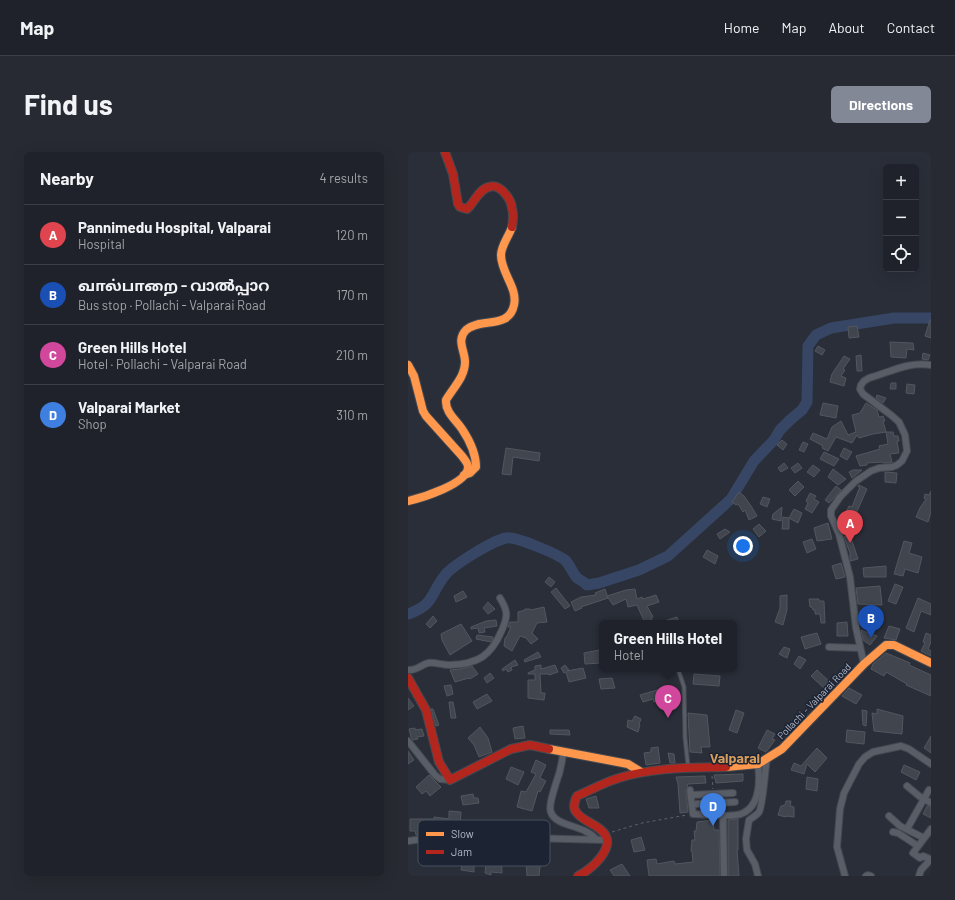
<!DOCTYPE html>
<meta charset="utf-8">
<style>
:root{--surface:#1f222a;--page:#272a32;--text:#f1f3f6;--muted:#a1a4a8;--line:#3c3f47;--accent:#838896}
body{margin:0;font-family:Barlow,"Noto Sans Malayalam","Noto Sans Tamil",sans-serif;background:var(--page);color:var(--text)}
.controls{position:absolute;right:12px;top:12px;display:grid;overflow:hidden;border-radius:6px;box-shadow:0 4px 16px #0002}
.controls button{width:36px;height:36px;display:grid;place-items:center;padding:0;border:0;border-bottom:1px solid var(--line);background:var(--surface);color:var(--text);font:20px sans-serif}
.you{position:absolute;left:335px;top:394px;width:14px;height:14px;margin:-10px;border:3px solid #fff;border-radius:50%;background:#1a73e8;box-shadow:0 0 0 6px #1a73e833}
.badge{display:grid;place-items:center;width:26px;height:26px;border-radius:50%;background:var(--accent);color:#fff;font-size:13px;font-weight:700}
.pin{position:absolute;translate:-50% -33px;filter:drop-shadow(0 1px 2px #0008)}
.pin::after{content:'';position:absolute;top:21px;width:14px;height:12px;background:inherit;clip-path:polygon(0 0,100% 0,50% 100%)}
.popup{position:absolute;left:191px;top:468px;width:138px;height:52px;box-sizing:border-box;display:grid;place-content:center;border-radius:6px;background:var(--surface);filter:drop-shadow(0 1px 3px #0005);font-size:13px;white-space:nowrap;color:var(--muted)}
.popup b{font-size:15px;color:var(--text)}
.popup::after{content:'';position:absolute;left:50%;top:100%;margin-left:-8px;border:8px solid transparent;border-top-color:var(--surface)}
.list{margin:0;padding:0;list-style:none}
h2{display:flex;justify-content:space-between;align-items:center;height:52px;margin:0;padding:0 16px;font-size:17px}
h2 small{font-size:13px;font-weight:400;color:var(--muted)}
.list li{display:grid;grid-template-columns:26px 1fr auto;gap:12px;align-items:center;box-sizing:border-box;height:60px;padding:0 16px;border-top:1px solid var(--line)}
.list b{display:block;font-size:15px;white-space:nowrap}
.list p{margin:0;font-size:13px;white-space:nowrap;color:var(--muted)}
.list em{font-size:13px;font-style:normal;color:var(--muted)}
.icon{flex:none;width:22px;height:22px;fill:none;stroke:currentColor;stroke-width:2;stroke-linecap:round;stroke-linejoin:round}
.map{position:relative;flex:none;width:523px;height:724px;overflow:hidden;border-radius:6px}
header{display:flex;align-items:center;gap:24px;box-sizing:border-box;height:56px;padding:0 20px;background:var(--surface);border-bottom:1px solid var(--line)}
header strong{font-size:19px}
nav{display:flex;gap:22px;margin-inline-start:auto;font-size:14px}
.intro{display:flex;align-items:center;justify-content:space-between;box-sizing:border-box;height:96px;padding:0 24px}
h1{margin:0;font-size:28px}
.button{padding:10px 18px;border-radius:6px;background:var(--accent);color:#fff;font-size:14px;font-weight:700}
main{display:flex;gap:24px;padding:0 24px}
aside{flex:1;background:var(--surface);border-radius:6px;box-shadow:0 4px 16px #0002}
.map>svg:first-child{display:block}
</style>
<header>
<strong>Map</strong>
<nav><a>Home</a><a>Map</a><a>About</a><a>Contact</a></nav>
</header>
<div class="intro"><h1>Find us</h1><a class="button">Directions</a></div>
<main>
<aside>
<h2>Nearby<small>4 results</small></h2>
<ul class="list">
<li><span class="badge" style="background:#e0444e">A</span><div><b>Pannimedu Hospital, Valparai</b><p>Hospital</p></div><em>120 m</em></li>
<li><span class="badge" style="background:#1a4fb4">B</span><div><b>வால்பாறை - വാൽപ്പാറ</b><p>Bus stop · Pollachi - Valparai Road</p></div><em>170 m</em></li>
<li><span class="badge" style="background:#d1479c">C</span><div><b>Green Hills Hotel</b><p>Hotel · Pollachi - Valparai Road</p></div><em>210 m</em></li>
<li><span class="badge" style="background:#3f7fe0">D</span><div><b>Valparai Market</b><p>Shop</p></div><em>310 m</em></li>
</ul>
</aside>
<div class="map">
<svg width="523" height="724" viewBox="0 0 523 724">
<rect width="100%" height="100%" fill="#292e38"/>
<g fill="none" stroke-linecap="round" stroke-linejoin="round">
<!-- river -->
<path stroke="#374664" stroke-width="11" d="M0 462C27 453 22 441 38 422 47 412 84 389 98 386 107 384 149 402 157 408 162 413 164 420 169 426 172 428 176 430 179 433L191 431 231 418 260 404 323 347 346 309 366 288 372 278 382 268 394 258 399 250 400 194 408 183 423 176 486 166H523"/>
</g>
<!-- building -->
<g fill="#41454e" stroke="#51565f">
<path d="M522 168H523V186L517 184Z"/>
<path d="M449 174 451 185 441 186 440 175Z"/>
<path d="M482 190 505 191 506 198 499 197 498 206 483 205Z"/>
<path d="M410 194 417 198 414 203 407 199Z"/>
<path d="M515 201 522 203 520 208 514 207Z"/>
<path d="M453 203 454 219H449L448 204Z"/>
<path d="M436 204 442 207 435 217 437 218 433 224 438 226 436 234 422 230 424 222Z"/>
<path d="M483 231H488V237H482Z"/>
<path d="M499 232 507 233 506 242 498 241Z"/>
<path d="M469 243 478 246 475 251 468 246Z"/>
<path d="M415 251 430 254 428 266 412 263Z"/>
<path d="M458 251 469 258 471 265 475 264 477 269H475L478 280 465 282 451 286 449 283 444 291 428 285 420 299 414 296 415 294 402 287 405 281 419 287 424 275 433 269 440 283 448 280 444 263 452 261Z"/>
<path d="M478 280H485L486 284H490L491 289H489L491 301 482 302 484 310 483 311H475L474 310 459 311V313L452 314 448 304 472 297 471 294 480 292Z"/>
<path d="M374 288 379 292 375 298 369 293Z"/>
<path d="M395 290 400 292 396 300 391 298Z"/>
<path d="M98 296 132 301 131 309 105 305 103 323 94 322Z"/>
<path d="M436 296 444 300 439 308 432 304Z"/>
<path d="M416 300 431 307 426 314 412 307Z"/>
<path d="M376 311 380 316 373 320 370 316Z"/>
<path d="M390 311 394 316 387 321 383 316Z"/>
<path d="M405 313 412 318 406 325 399 320Z"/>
<path d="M425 317 438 327 430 333 420 325Z"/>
<path d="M445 318H454L444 326 441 320Z"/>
<path d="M477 320 489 321 488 331 477 330Z"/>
<path d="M390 329 396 335 387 344 381 338Z"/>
<path d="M451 333 459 337 445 368 436 364 441 354 444 355 451 337H452L450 334Z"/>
<path d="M428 334 433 338 421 351 417 348Z"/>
<path d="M523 339V360L520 370 508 365 512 356 518 347 516 346 517 342 521 343Z"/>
<path d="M331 340 336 344 343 354 349 364 341 368 337 358 335 360 330 352 328 353 324 350Z"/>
<path d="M402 341 408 344 406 347 411 350 404 361 397 357 400 351 398 349Z"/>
<path d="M355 345 362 347 359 355 352 352Z"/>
<path d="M374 355 373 369 364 367 365 362Z"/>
<path d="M386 357 394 361 390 371 381 366Z"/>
<path d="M375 365 381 366V377H374Z"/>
<path d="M420 371 424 387 409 389 406 376Z"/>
<path d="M351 372 358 379 351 385 345 377Z"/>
<path d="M317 377 322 380 312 387 309 382Z"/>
<path d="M442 383 450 407 442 409V401L436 385Z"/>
<path d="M404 387 408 397 399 401 395 390Z"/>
<path d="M496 389 504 391 501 401 514 405 510 421 497 417 495 424 486 422Z"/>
<path d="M332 394 342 395 343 400 332 399Z"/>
<path d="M299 398 310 404 307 412 295 405Z"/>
<path d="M433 411 437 425 428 427 424 414Z"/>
<path d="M478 414V425H456L455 416Z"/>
<path d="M141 425 147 430 143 435 137 430Z"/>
<path d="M487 432 495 435 488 452 480 449Z"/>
<path d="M472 434 474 453 450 452 448 436Z"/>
<path d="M148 436 162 454 157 457 143 440Z"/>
<path d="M197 437 200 446 173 455 174 456 167 459 163 450 173 445 188 443 187 441Z"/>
<path d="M227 437 229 447 234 445 235 447 248 443 251 450 239 454 245 465 243 466 246 471H237L229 453 220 455 218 447 205 453 199 444 218 438Z"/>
<path d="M55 439 59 445 48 450 46 444Z"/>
<path d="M379 443V458L375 473 367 470 372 456V444Z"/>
<path d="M510 446 523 452V463L513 459 506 480 498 476Z"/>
<path d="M401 447H411V449H416L417 471H413L412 462H407V458H405L404 455H402Z"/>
<path d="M80 450 87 457 80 462 75 456Z"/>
<path d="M136 455 139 470 129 471 124 481 130 487 123 492 118 486 112 484 104 499 96 494 97 486H98L103 475H100L102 470H110V460L117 458V457H122L123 458Z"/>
<path d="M25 464 29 469 22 476 18 472Z"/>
<path d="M269 465 271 471H253V470Z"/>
<path d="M88 468 89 474 76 476 77 480 71 481 70 476 63 477V475L78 469Z"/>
<path d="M439 470 440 484H429V471Z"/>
<path d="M53 472 64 489 42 503 34 488 33 482Z"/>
<path d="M481 474 492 477 488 488 476 486Z"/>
<path d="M453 478 469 484 462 493 455 488Z"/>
<path d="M409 481 413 492 397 497 393 485Z"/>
<path d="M518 481 523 483V490L520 497 523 499V504L513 499 517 491 515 490Z"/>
<path d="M69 483 85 485V486L83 490 68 487Z"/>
<path d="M376 495 382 497 379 506 371 502Z"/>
<path d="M191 498 193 511 177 512 176 501Z"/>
<path d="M130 500 133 505 117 510 116 508Z"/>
<path d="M478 501 502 511 501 513 523 523V544L498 533 499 532 478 520 476 524 463 517 465 512Z"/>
<path d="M391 504 398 508 392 517 386 512Z"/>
<path d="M107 508 110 513 103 515 104 518 100 520 98 517 95 519 94 517Z"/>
<path d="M133 513V517L147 513 150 520 141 523V522H132L133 541H137L136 548 120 546V528H127V522H120V521L127 518V514Z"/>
<path d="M157 513 161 518 159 519 175 516 178 526 161 530 158 520 156 521 153 516Z"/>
<path d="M64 514 70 522 62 527 61 526 47 530 42 518 52 517Z"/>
<path d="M409 518 424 532 418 538 403 524Z"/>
<path d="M82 521 86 526 79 531 76 526Z"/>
<path d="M286 522 312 524 311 534 285 532Z"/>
<path d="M204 526 207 536 193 537 191 527Z"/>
<path d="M43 533 45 542 39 544 36 534Z"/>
<path d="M256 536 259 542 251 545V549L246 550 245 547 235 550 232 543Z"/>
<path d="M441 536 454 543 448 552 434 544Z"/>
<path d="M79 542 84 549 69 557 65 550Z"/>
<path d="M0 546 6 554 0 558Z"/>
<path d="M41 550H45L48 566H43Z"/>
<path d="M23 557H25L31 573 28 574Z"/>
<path d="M469 557 495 564 494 582 466 579 464 561 469 562Z"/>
<path d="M328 558 336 561 329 581 321 578Z"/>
<path d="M454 558 459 559 458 574 455 573Z"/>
<path d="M280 561 299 563 302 595H293L294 601 282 600Z"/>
<path d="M227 564 233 567 231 572 232 573 230 580 219 575 220 568 224 569Z"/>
<path d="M115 574 117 586 107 587 105 576Z"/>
<path d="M72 575 80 586 84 600 71 605 66 593 60 586Z"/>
<path d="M7 576V578L14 577 16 584 9 585 10 587 5 588 3 585 1 577Z"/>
<path d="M142 578H161L162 583 142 582Z"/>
<path d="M359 578 367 582 364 587 367 588 358 600 350 596Z"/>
<path d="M439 578 457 580 456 592 438 590Z"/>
<path d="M523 584V601L516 596Z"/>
<path d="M250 595 252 611 238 613 236 601 243 600V596Z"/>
<path d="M409 596 419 606 407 620 399 612 396 622 383 618 386 611 393 614Z"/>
<path d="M0 599 6 608 0 612Z"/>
<path d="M260 601 266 602 267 611H262Z"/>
<path d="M128 608 138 613 132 626 138 629 132 640 130 639 124 659 109 655 113 639 118 640 128 622 123 620Z"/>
<path d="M496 613 512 620 508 628 493 620Z"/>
<path d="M103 615 116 620 110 633 98 627Z"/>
<path d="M335 622V629L308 631 306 623Z"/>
<path d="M21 623 33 635 22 644 18 639 14 642 8 635Z"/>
<path d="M297 624 298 631 280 632 278 639 280 660 272 661 270 632 268 625Z"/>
<path d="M399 625 410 627 409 639 398 637Z"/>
<path d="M65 642 66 646H70L71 651 55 653 53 644Z"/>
<path d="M188 644 191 656H181L178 647Z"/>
<path d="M378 649H383L382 654 386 655V665L378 664V665L370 663 373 654 377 653Z"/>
<path d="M519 654 523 655V666L515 662Z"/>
<path d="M41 659 53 660 52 677 35 676V678L21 676 22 679H16V682L8 683 7 679H2V667H26V665L41 667Z"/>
<path d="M330 667V698H329L331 724H320V668Z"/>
<path d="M305 668 306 678H311L312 724H241L239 708 248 707 249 712 266 709 267 712 285 710 284 699H283L284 688H287L286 679H288L289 670Z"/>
<path d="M233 685 237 698 226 700 223 688Z"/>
<path d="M35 688 34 692 49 696V691L68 694V693L93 698 94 721 83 720V723L77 721 78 712H66V720L53 718 55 704 25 700 26 690Z"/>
<path d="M124 705 133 706 131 724H119L118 710H124Z"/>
<path d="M214 712 222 724H206L202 718Z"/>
</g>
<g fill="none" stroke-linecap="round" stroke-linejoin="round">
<defs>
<path id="lane" d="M270 517 276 535 277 585 280 614"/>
<g id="street">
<path d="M421 495 452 496"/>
<path d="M456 512 448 476 442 425 431 382 423 364V358L432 345 448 329 463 319 471 316 484 315 489 313 494 309 499 299 497 283 491 270 483 263 455 242 452 237 453 233 456 229 461 226C482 220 502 209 523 213"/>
<path d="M0 518C8 519 13 513 20 511 27 510 34 513 42 513 70 512 83 504 94 478 100 464 100 459 92 446"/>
<path d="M0 589 27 623 32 627 42 628"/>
<path d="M155 601C154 611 152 621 148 631 143 650 134 664 158 672 169 676 180 678 188 687"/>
<path d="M499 634 511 644 523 651"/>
<path d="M283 643 325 641"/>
<path d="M289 652 327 650"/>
<path d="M285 662 282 638 285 662C297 662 323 666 333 662 352 655 352 629 350 612"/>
<path d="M315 663 316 724"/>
<path d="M481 664 492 674 516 686"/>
<path d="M499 677 521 638"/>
<path d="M485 680 490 681 510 694"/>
<path d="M0 689 34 684H46L198 688"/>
<path d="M522 707 515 704 512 706 505 701 523 677"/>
<path d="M350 724 347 712 339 698 338 687 341 668C344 666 349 663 351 660 355 654 357 617 359 606"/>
<path d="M437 724 429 695 432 657 436 641 451 612 457 605 465 600 493 594 501 597 523 612"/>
<path d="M458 724 460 723 463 724"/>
<path d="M511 724 513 718 523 707"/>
</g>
<g id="slow">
<path d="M0 213 6 224 15 259 18 264 54 304C56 307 60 311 60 315 60 332 13 346 0 349"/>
<path d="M56 323 62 321 68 315C68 301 62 289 54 277 48 268 37 260 38 248 45 236 57 225 57 210 57 199 48 188 58 178 72 165 101 178 106 153 110 136 93 121 93 103 93 94 101 84 104 75"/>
<path d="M141 597 220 612 233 620"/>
<path d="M318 615 350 612 374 597 456 512 478 493H486L523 511"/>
</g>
<g id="jam">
<path d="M37 0 45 22 50 52 52 55 59 57C66 51 71 37 81 35 92 31 103 47 104 56 106 63 105 69 104 75"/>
<path d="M0 526 18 558 31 610 42 628 103 597 122 593 141 597"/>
<path d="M170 724C182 718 208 697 196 681 189 672 176 670 169 661 164 656 166 650 169 644 183 638 197 630 211 626 246 615 282 616 318 615"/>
</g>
</defs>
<!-- lane casing -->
<use href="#lane" stroke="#454951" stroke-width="5"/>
<!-- street casing -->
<use href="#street" stroke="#454951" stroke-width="8"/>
<!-- slow casing -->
<use href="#slow" stroke="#454951" stroke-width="10"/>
<!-- jam casing -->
<use href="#jam" stroke="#454951" stroke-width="10"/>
<!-- path -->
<g stroke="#5d6169" stroke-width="1" stroke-dasharray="3 3" stroke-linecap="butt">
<path d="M304 624 305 637"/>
<path d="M204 680 234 671 279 663"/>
</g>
<!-- lane -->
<use href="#lane" stroke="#595d66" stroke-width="3"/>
<!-- street -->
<use href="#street" stroke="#595d66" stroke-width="6"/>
<!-- slow -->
<use href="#slow" stroke="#ff974d" stroke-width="8"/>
<!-- jam -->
<use href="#jam" stroke="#b3261e" stroke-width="8"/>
</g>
<g text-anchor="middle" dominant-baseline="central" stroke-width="3" stroke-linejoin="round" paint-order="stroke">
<!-- street labels -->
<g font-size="10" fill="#b3b9c9" stroke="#1c2333">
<text transform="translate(406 549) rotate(-46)">Pollachi - Valparai Road</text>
</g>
<!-- district labels -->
<g font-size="14" font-weight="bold" fill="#d89e5e" stroke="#1c2333">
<text x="327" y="605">Valparai</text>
</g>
</g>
<!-- legend -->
<rect x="10" y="668" width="132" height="46" rx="6" fill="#1c2333" stroke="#495060" stroke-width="1"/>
<rect x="18" y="680" width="18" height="4" fill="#ff974d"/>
<rect x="18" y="698" width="18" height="4" fill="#b3261e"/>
<g font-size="11" fill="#b3b9c9">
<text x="43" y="686">Slow</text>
<text x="43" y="704">Jam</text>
</g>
</svg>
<div class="controls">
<button>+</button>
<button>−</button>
<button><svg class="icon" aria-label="locate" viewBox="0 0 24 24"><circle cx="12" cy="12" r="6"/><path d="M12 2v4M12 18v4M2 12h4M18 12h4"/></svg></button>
</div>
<div class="you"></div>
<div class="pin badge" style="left:442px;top:391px;background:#e0444e">A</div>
<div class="pin badge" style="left:463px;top:486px;background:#1a4fb4">B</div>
<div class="pin badge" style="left:260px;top:566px;background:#d1479c">C</div>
<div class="popup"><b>Green Hills Hotel</b>Hotel</div>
<div class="pin badge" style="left:305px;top:674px;background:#3f7fe0">D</div>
</div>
</main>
